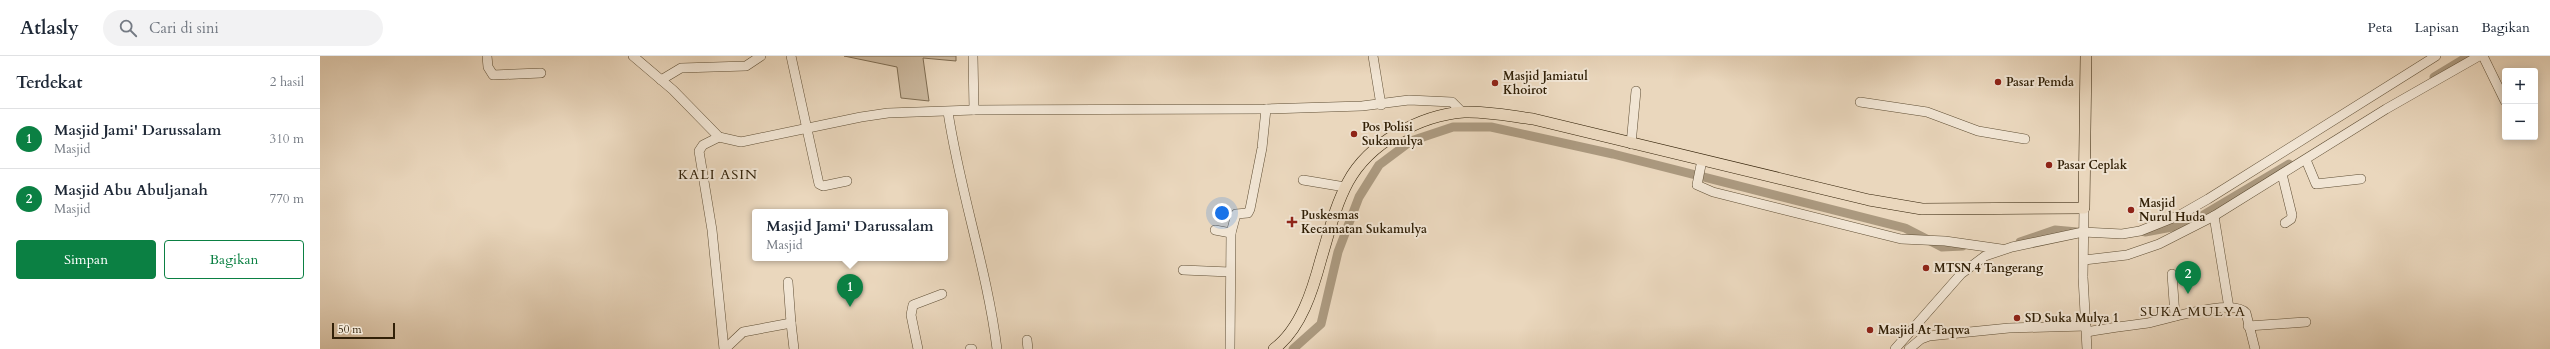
<!DOCTYPE html>
<html lang="id">
<meta charset="utf-8">
<style>
:root{--surface:#fff;--page:#f2f2f3;--text:#1f2937;--muted:#747a83;--line:#e0e1e3;--accent:#0b8043}
body{margin:0;font-family:Cardo,serif;background:var(--page);color:var(--text)}
.controls{position:absolute;right:12px;top:12px;display:grid;overflow:hidden;border-radius:4px;box-shadow:0 2px 10px #0003}
.controls button{width:36px;height:36px;display:grid;place-items:center;padding:0;border:0;border-bottom:1px solid var(--line);background:var(--surface);color:var(--text);font:20px sans-serif}
.scale{position:absolute;left:12px;bottom:10px;width:63px;box-sizing:border-box;padding-left:4px;border:2px solid #312007;border-top:0;font-size:11px;line-height:14px;white-space:nowrap;color:#312007;-webkit-text-stroke:3px #f1e5d4;paint-order:stroke}
.you{position:absolute;left:902px;top:157px;width:14px;height:14px;margin:-10px;border:3px solid #fff;border-radius:50%;background:#1a73e8;box-shadow:0 0 0 6px #1a73e833}
.badge{display:grid;place-items:center;width:26px;height:26px;border-radius:50%;background:var(--accent);color:#fff;font-size:13px;font-weight:700}
.pin{position:absolute;translate:-50% -33px;filter:drop-shadow(0 1px 2px #0008)}
.pin::after{content:'';position:absolute;top:21px;width:14px;height:12px;background:inherit;clip-path:polygon(0 0,100% 0,50% 100%)}
.popup{position:absolute;left:432px;top:153px;width:196px;height:52px;box-sizing:border-box;display:grid;place-content:center;border-radius:4px;background:var(--surface);filter:drop-shadow(0 1px 3px #0005);font-size:13px;white-space:nowrap;color:var(--muted)}
.popup b{font-size:15px;color:var(--text)}
.popup::after{content:'';position:absolute;left:50%;top:100%;margin-left:-8px;border:8px solid transparent;border-top-color:var(--surface)}
.list{margin:0;padding:0;list-style:none}
h2{display:flex;justify-content:space-between;align-items:center;height:52px;margin:0;padding:0 16px;font-size:17px}
h2 small{font-size:13px;font-weight:400;color:var(--muted)}
.list li{display:grid;grid-template-columns:26px 1fr auto;gap:12px;align-items:center;box-sizing:border-box;height:60px;padding:0 16px;border-top:1px solid var(--line)}
.list b{display:block;font-size:15px;white-space:nowrap}
.list p{margin:0;font-size:13px;white-space:nowrap;color:var(--muted)}
.list em{font-size:13px;font-style:normal;color:var(--muted)}
.actions{display:flex;gap:8px;padding:12px 16px}
.actions a{flex:1;padding:9px 0;border:1px solid var(--accent);border-radius:4px;text-align:center;font-size:14px;color:var(--accent)}
.actions .main{background:var(--accent);color:#fff}
.icon{flex:none;width:22px;height:22px;fill:none;stroke:currentColor;stroke-width:2;stroke-linecap:round;stroke-linejoin:round}
.map{position:relative;flex:none;width:2230px;height:293px;overflow:hidden}
header{display:flex;align-items:center;gap:24px;box-sizing:border-box;height:56px;padding:0 20px;background:var(--surface);border-bottom:1px solid var(--line)}
header strong{font-size:19px}
nav{display:flex;gap:22px;margin-inline-start:auto;font-size:14px}
.search{width:280px;height:36px;background:var(--page);display:flex;align-items:center;gap:10px;box-sizing:border-box;padding:0 14px;border-radius:22px;color:var(--muted);font-size:15px}
main{display:flex}
aside{flex:1;background:var(--surface)}
.map>svg:first-child{display:block}
</style>
<header>
<strong>Atlasly</strong>
<div class="search"><svg class="icon" aria-label="search" viewBox="0 0 24 24"><circle cx="10" cy="10" r="6"/><path d="M15 15l6 6"/></svg>Cari di sini</div>
<nav><a>Peta</a><a>Lapisan</a><a>Bagikan</a></nav>
</header>
<main>
<aside>
<h2>Terdekat<small>2 hasil</small></h2>
<ul class="list">
<li><span class="badge">1</span><div><b>Masjid Jami' Darussalam</b><p>Masjid</p></div><em>310 m</em></li>
<li><span class="badge">2</span><div><b>Masjid Abu Abuljanah</b><p>Masjid</p></div><em>770 m</em></li>
</ul>
<div class="actions"><a class="main">Simpan</a><a>Bagikan</a></div>
</aside>
<div class="map">
<svg width="2230" height="293" viewBox="0 0 2230 293">
<rect width="100%" height="100%" fill="#ead7bd"/>
<filter id="stains"><feTurbulence type="fractalNoise" baseFrequency=".005" numOctaves="4"/><feColorMatrix values="0 0 0 0 .2 0 0 0 0 .09 0 0 0 0 .02 0 0 0 .5 -.17"/></filter>
<radialGradient id="worn" r=".72"><stop offset=".6" stop-color="#630" stop-opacity="0"/><stop offset="1" stop-color="#630" stop-opacity=".3"/></radialGradient>
<!-- green -->
<path fill="#cbb89e" stroke="#7e6c52" d="M524 0H636V5L603 2 609 45 581 42 577 11Z"/>
<g fill="none" stroke-linecap="round" stroke-linejoin="round">
<!-- canal -->
<g stroke="#ab997f" stroke-width="9">
<path d="M2114 21 2149 0"/>
<path d="M1825 176 1868 168 1969 108"/>
<path d="M1700 186 1735 174 1757 176"/>
<path d="M973 293 1001 268 1018 196 1039 141 1059 109 1091 85 1133 71H1171L1293 98 1585 172 1622 191 1643 190"/>
</g>
<defs>
<g id="minor">
<path d="M167 0 168 11 173 19 221 17"/>
<path d="M313 0 353 34 399 81 421 86 541 61 568 57 654 54 946 53 1042 50 1089 44 1132 46 1142 56"/>
<path d="M471 0 499 128 503 130 527 125"/>
<path d="M653 0 654 54"/>
<path d="M1053 0 1061 49"/>
<path d="M2163 0 2185 45"/>
<path d="M341 24 361 12 426 10 441 0"/>
<path d="M1540 46 1607 56 1658 75 1705 83"/>
<path d="M628 56C640 136 667 213 677 293"/>
<path d="M399 81 383 89 379 95 392 174 404 293"/>
<path d="M1311 88 1316 35"/>
<path d="M1382 104 1377 129 1393 136 1581 183 1625 185 1681 193"/>
<path d="M1986 104 1996 128 2041 123"/>
<path d="M1962 118 1972 159 1971 163 1965 167"/>
<path d="M983 124 1025 131"/>
<path d="M1764 152 1763 221 1767 293"/>
<path d="M1894 160 1909 252"/>
<path d="M895 174 911 177"/>
<path d="M1764 204 1807 199 1839 188 1894 160 2066 53 2159 0"/>
<path d="M863 214 910 216"/>
<path d="M1852 218 1855 260"/>
<path d="M468 226 471 267"/>
<path d="M1928 270 1986 266"/>
<path d="M1767 276C1787 272 1807 270 1828 267 1845 264 1914 241 1926 257L1935 293"/>
<path d="M707 284 708 293"/>
<path d="M405 293 423 276 471 267 474 293"/>
<path d="M598 293 591 259 593 249 622 238"/>
<path d="M650 293H652"/>
<path d="M910 293 911 177 916 158 928 157 930 153 942 92 946 53"/>
<path d="M1575 293 1641 218 1665 200 1692 191 1763 176 1802 178 1820 175 1860 159 1888 143 2116 0"/>
<path d="M1589 293 1601 283 1609 280 1689 272 1766 270"/>
</g>
<path id="major" d="M954 293C981 273 993 233 1001 203 1009 177 1015 150 1028 126 1049 87 1100 59 1144 56 1167 55 1190 60 1213 63L1549 144 1602 153 1764 152 1766 0"/>
</defs>
<!-- minor casing -->
<use href="#minor" stroke="#5f4e34" stroke-width="10"/>
<!-- major casing -->
<use href="#major" stroke="#312007" stroke-width="12"/>
<!-- minor -->
<use href="#minor" stroke="#f1e5d4" stroke-width="9"/>
<!-- major -->
<use href="#major" stroke="#ead7bd" stroke-width="11"/>
</g>
<!-- markers -->
<g fill="#8f2418" stroke="#f1e5d4" stroke-width="1.5">
<circle cx="1678" cy="26" r="4"/>
<circle cx="1175" cy="27" r="4"/>
<circle cx="1034" cy="78" r="4"/>
<circle cx="1729" cy="109" r="4"/>
<circle cx="1811" cy="154" r="4"/>
<path d="M970 160h4v4h4v4h-4v4h-4v-4h-4v-4h4z"/>
<circle cx="1606" cy="212" r="4"/>
<circle cx="1697" cy="262" r="4"/>
<circle cx="1550" cy="274" r="4"/>
</g>
<g text-anchor="middle" dominant-baseline="central" stroke-width="4" stroke-linejoin="round" paint-order="stroke">
<!-- poi labels -->
<g font-size="12" font-weight="bold" fill="#312007" stroke="#f1e5d4" text-anchor="start">
<text x="1183" y="20">Masjid Jamiatul<tspan x="1183" dy="14">Khoirot</tspan></text>
<text x="1686" y="26">Pasar Pemda</text>
<text x="1042" y="71">Pos Polisi<tspan x="1042" dy="14">Sukamulya</tspan></text>
<text x="1737" y="109">Pasar Ceplak</text>
<text x="1819" y="147">Masjid<tspan x="1819" dy="14">Nurul Huda</tspan></text>
<text x="981" y="159">Puskesmas<tspan x="981" dy="14">Kecamatan Sukamulya</tspan></text>
<text x="1614" y="212">MTSN 4 Tangerang</text>
<text x="1705" y="262">SD Suka Mulya 1</text>
<text x="1558" y="274">Masjid At Taqwa</text>
</g>
<!-- quarter labels -->
<g font-size="14" letter-spacing="1" fill="#312007" stroke="#f1e5d4">
<text x="398" y="118">KALI ASIN</text>
<text x="1873" y="255">SUKA MULYA</text>
</g>
</g>
<rect width="100%" height="100%" filter="url(#stains)"/>
<rect width="100%" height="100%" fill="url(#worn)"/>
</svg>
<div class="controls">
<button>+</button>
<button>−</button>
</div>
<div class="scale">50 m</div>
<div class="you"></div>
<div class="pin badge" style="left:530px;top:251px">1</div>
<div class="popup"><b>Masjid Jami' Darussalam</b>Masjid</div>
<div class="pin badge" style="left:1868px;top:238px">2</div>
</div>
</main>
